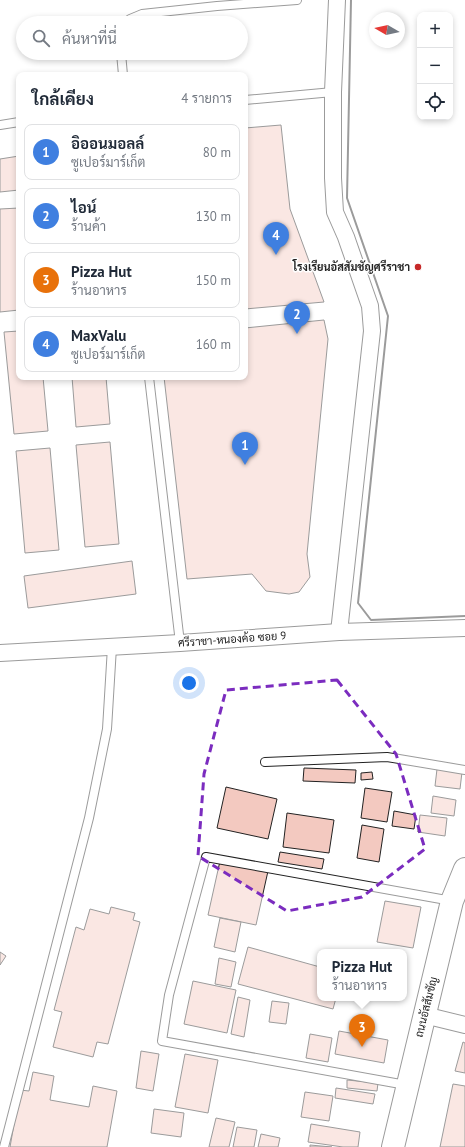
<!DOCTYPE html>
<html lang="th">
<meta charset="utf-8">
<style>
:root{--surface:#fff;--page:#f6f6f7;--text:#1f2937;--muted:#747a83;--line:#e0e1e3;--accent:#c62828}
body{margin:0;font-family:"PT Sans",Sarabun,sans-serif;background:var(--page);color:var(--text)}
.controls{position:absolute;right:12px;top:12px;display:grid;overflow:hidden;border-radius:8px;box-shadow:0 2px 6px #0003}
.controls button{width:36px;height:36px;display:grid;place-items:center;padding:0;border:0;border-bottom:1px solid var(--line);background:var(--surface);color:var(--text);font:20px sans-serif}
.compass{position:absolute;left:369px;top:12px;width:36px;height:36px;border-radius:50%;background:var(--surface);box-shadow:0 2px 6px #0003;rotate:279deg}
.you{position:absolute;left:189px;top:683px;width:14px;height:14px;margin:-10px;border:3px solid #fff;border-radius:50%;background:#1a73e8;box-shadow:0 0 0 6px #1a73e833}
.badge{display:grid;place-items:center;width:26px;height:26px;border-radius:50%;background:var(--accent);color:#fff;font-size:13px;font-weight:700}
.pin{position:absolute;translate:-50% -33px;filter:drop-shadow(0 1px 2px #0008)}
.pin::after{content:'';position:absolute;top:21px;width:14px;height:12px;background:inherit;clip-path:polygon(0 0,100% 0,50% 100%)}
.popup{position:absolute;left:317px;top:949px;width:90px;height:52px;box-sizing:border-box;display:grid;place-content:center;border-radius:8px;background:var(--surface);filter:drop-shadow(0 1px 3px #0005);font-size:13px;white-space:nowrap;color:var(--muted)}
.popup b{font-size:15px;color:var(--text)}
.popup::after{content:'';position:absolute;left:50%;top:100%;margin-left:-8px;border:8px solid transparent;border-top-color:var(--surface)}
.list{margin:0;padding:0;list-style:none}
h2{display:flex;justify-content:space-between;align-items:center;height:52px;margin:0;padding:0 16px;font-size:17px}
h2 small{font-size:13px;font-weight:400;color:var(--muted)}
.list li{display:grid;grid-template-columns:26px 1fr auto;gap:12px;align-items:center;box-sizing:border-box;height:56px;margin:0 8px 8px;padding:0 8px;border:1px solid var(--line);border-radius:8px}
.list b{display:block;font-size:15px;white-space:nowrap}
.list p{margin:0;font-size:13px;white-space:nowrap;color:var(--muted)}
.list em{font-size:13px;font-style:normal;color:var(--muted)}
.icon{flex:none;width:22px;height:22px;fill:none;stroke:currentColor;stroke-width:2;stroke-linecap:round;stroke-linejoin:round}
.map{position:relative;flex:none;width:465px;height:1147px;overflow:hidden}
.search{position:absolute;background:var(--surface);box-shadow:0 2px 6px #0003;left:16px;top:16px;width:232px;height:44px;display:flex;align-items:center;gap:10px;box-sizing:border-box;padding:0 14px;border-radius:22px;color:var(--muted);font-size:15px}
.panel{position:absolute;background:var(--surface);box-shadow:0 2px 6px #0003;left:16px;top:72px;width:232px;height:308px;border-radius:8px}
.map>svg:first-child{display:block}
</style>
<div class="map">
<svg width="465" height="1147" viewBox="0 0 465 1147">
<rect width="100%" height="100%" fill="#fff"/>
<!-- building -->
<g fill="#f3c9c0" stroke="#222">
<path d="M281 125 290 209 324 302 245 309V128Z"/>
<path d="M19 156V190L0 192V159Z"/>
<path d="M19 208V310L0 312V209Z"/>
<path d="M324 320 328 339 307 554 310 577 299 592 289 594 266 591 252 574 187 579 164 377H245V328Z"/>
<path d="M19 331V377H43L48 431 14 434 4 332Z"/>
<path d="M72 377H106L110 424 76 427Z"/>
<path d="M110 442 119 544 85 547 76 445Z"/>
<path d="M50 448 59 550 25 553 16 451Z"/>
<path d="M132 561 136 594 28 608 24 576Z"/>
<path d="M304 768 356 770 355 783 303 781Z"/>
<path d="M437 769 462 772 460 789 435 786Z"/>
<path d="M372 772 373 779 361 780V773Z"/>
<path d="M226 787 277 799 268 839 217 828Z"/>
<path d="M365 788 392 792 387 822 361 818Z"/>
<path d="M433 796 456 800 454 816 431 813Z"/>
<path d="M394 811 416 815 414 829 392 826Z"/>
<path d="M287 813 334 820 329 853 283 847Z"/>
<path d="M420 815 447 818 445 836 418 832Z"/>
<path d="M362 825 384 829 379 862 357 858Z"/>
<path d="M280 852 324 859 322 869 278 862Z"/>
<path d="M220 861 268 871 256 925 208 915Z"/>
<path d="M385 901 421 907 413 948 377 942Z"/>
<path d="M111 907 135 913 133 920 140 922 108 1044 97 1042 93 1057 53 1047 62 1012 54 1010 76 927 84 930 90 909 109 914Z"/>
<path d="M220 918 241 922 235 952 214 947Z"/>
<path d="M248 947 320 967V998H336L333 1009 238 984Z"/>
<path d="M0 952 6 956 0 965Z"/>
<path d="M219 958 236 962 231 987 215 984Z"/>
<path d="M193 981 236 990 227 1033 184 1024Z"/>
<path d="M238 997 250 1000 244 1037 231 1034Z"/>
<path d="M272 1001 289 1003 286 1024 269 1022Z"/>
<path d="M339 1031 388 1040 384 1063 335 1054Z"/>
<path d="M310 1034 332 1038 328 1062 306 1058Z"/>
<path d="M463 1042 465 1043V1073L455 1071Z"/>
<path d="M141 1051 159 1054 153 1091 136 1088Z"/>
<path d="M185 1054 218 1060 208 1113 175 1107Z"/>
<path d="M33 1072 54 1076 50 1100 89 1107 93 1086 117 1091 107 1147H10L20 1090 29 1091Z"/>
<path d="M347 1080 378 1083 377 1091 347 1088Z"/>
<path d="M453 1084 465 1086V1147H440Z"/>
<path d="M336 1088 375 1094 373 1104 335 1098Z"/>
<path d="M305 1092 333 1096 329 1121 301 1117Z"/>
<path d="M154 1109 184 1113 181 1137 151 1133Z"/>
<path d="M216 1118 235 1122 229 1147H209Z"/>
<path d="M311 1124 360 1132 358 1147H343L308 1142Z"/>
<path d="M237 1127 257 1130 254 1147H233Z"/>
<path d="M261 1134 280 1138 278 1147H258Z"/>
<path d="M310 1145 332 1147H310Z"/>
</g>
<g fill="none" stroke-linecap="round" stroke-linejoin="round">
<defs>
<g id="service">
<path d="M126 23 130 19 142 14 217 6 297 0"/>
<path d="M121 53 123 75"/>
<path d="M245 100 333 92"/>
<path d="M0 125 19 122"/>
<path d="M149 377 180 643"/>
<path d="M265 762 387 757 465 770"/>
<path d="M406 1085 162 1041 169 995 206 857 452 901"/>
<path d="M4 1147 89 818 107 729 112 647"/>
</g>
<g id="minor">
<path d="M337 0 333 92V178L335 212 346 237 370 306 372 331 339 632"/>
<path d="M0 653 180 643 339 632 465 628"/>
<path d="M424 1015 465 1025"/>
</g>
<path id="secondary" d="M393 1147 452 901 465 869"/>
</defs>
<!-- service casing -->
<use href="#service" stroke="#222" stroke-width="10"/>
<!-- minor casing -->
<use href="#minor" stroke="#222" stroke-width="18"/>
<!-- secondary casing -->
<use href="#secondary" stroke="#222" stroke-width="24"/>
<!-- service -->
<use href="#service" stroke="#fff" stroke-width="8"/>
<!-- minor -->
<use href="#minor" stroke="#fff" stroke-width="16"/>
<!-- secondary -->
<use href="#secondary" stroke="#fff" stroke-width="22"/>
<!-- wall -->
<path stroke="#222" stroke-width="2" d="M351 0 347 198 388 316 358 603 371 620 465 616"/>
</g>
<!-- marked area -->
<path d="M0 0H465V1147H0ZM337 680 396 754 425 849 362 897 287 911 198 856 204 774 226 690Z" fill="#fff" fill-opacity=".55" fill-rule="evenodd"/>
<path fill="none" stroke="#7b2cbf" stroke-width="3" stroke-dasharray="8 5" stroke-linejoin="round" d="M337 680 396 754 425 849 362 897 287 911 198 856 204 774 226 690Z"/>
<!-- markers -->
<circle fill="#c62828" stroke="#fff" stroke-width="1.5" cx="418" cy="267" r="4"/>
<g text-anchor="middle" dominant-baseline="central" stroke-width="3" stroke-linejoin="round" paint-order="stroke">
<!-- poi labels -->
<g font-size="11" font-weight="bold" fill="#222" stroke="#fff" text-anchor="end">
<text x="410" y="267">โรงเรียนอัสสัมชัญศรีราชา</text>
</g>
<!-- street labels -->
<g font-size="11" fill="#222" stroke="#fff">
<text transform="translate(232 639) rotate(-4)">ศรีราชา-หนองค้อ ซอย 9</text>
<text transform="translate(426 1007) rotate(-76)">ถนนอัสสัมชัญ</text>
</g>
</g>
</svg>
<div class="controls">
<button>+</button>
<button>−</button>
<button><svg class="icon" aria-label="locate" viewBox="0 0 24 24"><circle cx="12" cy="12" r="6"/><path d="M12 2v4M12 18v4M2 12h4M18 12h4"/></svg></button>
</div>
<svg class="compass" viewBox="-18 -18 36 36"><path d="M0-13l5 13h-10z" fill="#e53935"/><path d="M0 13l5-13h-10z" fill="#747a83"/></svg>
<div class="you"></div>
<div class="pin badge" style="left:245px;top:465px;background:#3f7fe0">1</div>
<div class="pin badge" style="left:297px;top:334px;background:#3f7fe0">2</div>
<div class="pin badge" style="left:362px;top:1047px;background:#e8710a">3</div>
<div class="popup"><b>Pizza Hut</b>ร้านอาหาร</div>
<div class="pin badge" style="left:276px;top:255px;background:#3f7fe0">4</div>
<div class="search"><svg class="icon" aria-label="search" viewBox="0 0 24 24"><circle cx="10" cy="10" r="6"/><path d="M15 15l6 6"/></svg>ค้นหาที่นี่</div>
<section class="panel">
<h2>ใกล้เคียง<small>4 รายการ</small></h2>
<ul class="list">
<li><span class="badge" style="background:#3f7fe0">1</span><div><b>อิออนมอลล์</b><p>ซูเปอร์มาร์เก็ต</p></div><em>80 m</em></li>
<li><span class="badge" style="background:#3f7fe0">2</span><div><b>ไอน์</b><p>ร้านค้า</p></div><em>130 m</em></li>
<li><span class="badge" style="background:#e8710a">3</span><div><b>Pizza Hut</b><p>ร้านอาหาร</p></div><em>150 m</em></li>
<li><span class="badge" style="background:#3f7fe0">4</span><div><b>MaxValu</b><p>ซูเปอร์มาร์เก็ต</p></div><em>160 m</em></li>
</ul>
</section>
</div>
